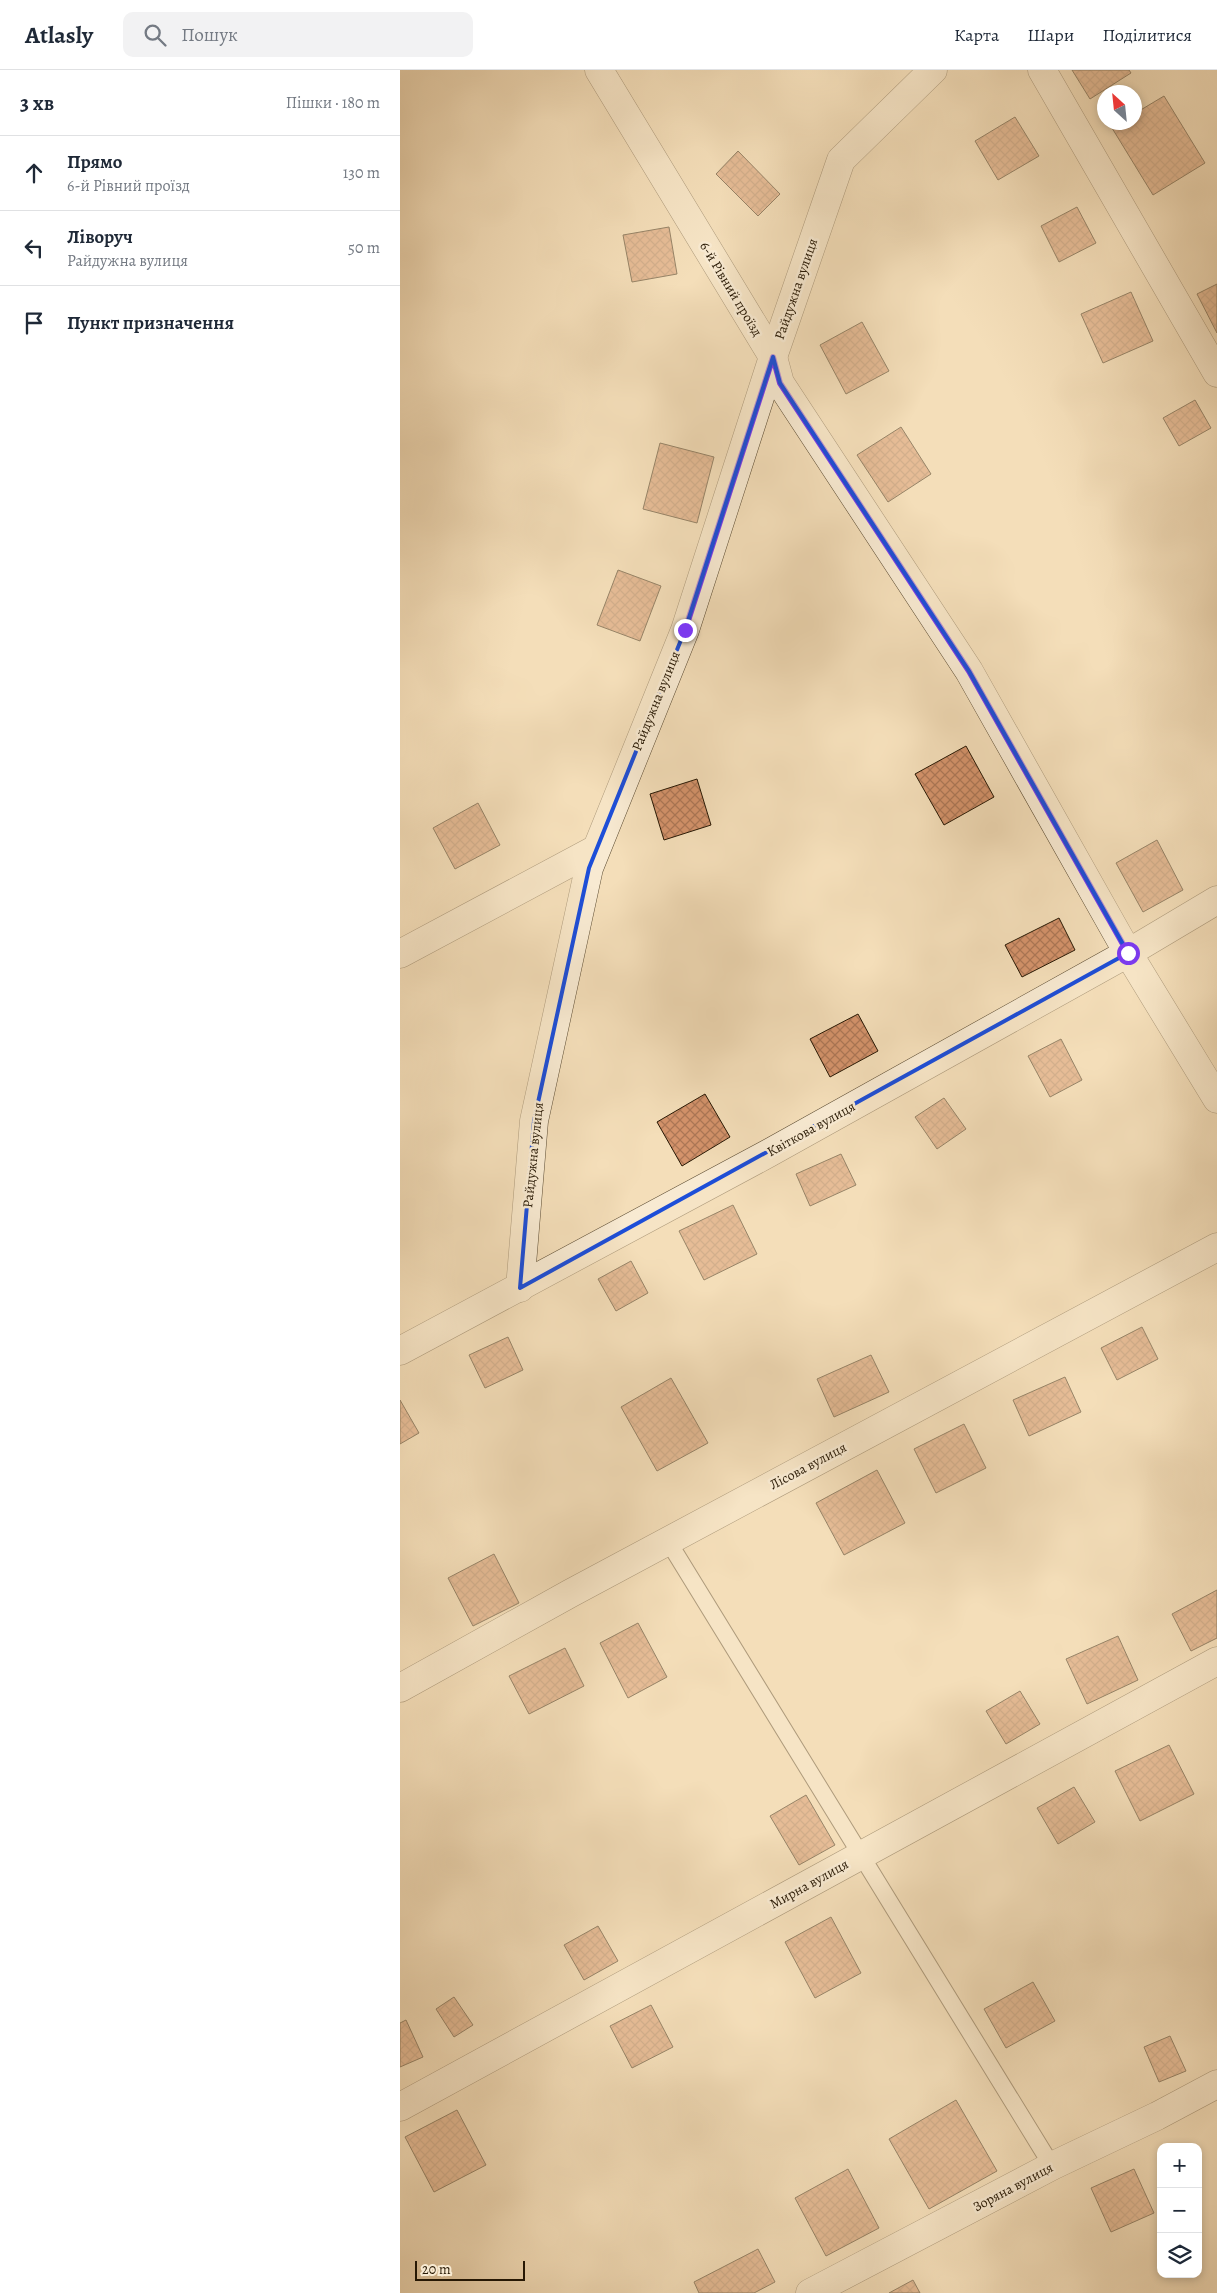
<!DOCTYPE html>
<html lang="uk">
<meta charset="utf-8">
<style>
:root{--surface:#fff;--page:#f2f2f3;--text:#1f2937;--muted:#747a83;--line:#e0e1e3}
body{margin:0;font-family:Alegreya,serif;background:var(--page);color:var(--text)}
.controls{position:absolute;right:15px;bottom:15px;display:grid;overflow:hidden;border-radius:10px;box-shadow:0 2px 8px #0003}
.controls button{width:45px;height:45px;display:grid;place-items:center;padding:0;border:0;border-bottom:1px solid var(--line);background:var(--surface);color:var(--text);font:25px sans-serif}
.compass{position:absolute;left:697px;top:15px;width:45px;height:45px;border-radius:50%;background:var(--surface);box-shadow:0 2px 8px #0003;rotate:333deg}
.scale{position:absolute;left:15px;bottom:12px;width:110px;box-sizing:border-box;padding-left:5px;border:2px solid #271804;border-top:0;font-size:14px;line-height:18px;white-space:nowrap;color:#271804;-webkit-text-stroke:4px #f8ead2;paint-order:stroke}
.stop{position:absolute;width:15px;height:15px;margin:-11px;border:4px solid #7c3aed;border-radius:50%;background:#fff}
.stop.end{background:#7c3aed;border-color:#fff;box-shadow:0 1px 5px #0008}
.list{margin:0;padding:0;list-style:none}
h2{display:flex;justify-content:space-between;align-items:center;height:65px;margin:0;padding:0 20px;font-size:21px}
h2 small{font-size:16px;font-weight:400;color:var(--muted)}
.list li{display:grid;grid-template-columns:32px 1fr auto;gap:15px;align-items:center;box-sizing:border-box;height:75px;padding:0 20px;border-top:1px solid var(--line)}
.list b{display:block;font-size:19px;white-space:nowrap}
.list p{margin:0;font-size:16px;white-space:nowrap;color:var(--muted)}
.list em{font-size:16px;font-style:normal;color:var(--muted)}
.icon{flex:none;width:28px;height:28px;fill:none;stroke:currentColor;stroke-width:2;stroke-linecap:round;stroke-linejoin:round}
.map{position:relative;flex:none;width:817px;height:2223px;overflow:hidden}
header{display:flex;align-items:center;gap:30px;box-sizing:border-box;height:70px;padding:0 25px;background:var(--surface);border-bottom:1px solid var(--line)}
header strong{font-size:24px}
nav{display:flex;gap:28px;margin-inline-start:auto;font-size:18px}
.search{width:350px;height:45px;background:var(--page);display:flex;align-items:center;gap:12px;box-sizing:border-box;padding:0 18px;border-radius:10px;color:var(--muted);font-size:19px}
main{display:flex}
aside{flex:1;background:var(--surface)}
.map>svg:first-child{display:block}
</style>
<header>
<strong>Atlasly</strong>
<div class="search"><svg class="icon" aria-label="search" viewBox="0 0 24 24"><circle cx="10" cy="10" r="6"/><path d="M15 15l6 6"/></svg>Пошук</div>
<nav><a>Карта</a><a>Шари</a><a>Поділитися</a></nav>
</header>
<main>
<aside>
<h2>3 хв<small>Пішки · 180 m</small></h2>
<ul class="list">
<li><svg class="icon" aria-label="ahead" viewBox="0 0 24 24"><path d="M12 20V5M6 11l6-6 6 6"/></svg><div><b>Прямо</b><p>6-й Рівний проїзд</p></div><em>130 m</em></li>
<li><svg class="icon" aria-label="left" viewBox="0 0 24 24"><path d="M17 20v-9H6M10 6l-5 5 5 5"/></svg><div><b>Ліворуч</b><p>Райдужна вулиця</p></div><em>50 m</em></li>
<li><svg class="icon" aria-label="arrive" viewBox="0 0 24 24"><path d="M6 21V4h12l-3 4 3 4H6"/></svg><div><b>Пункт призначення</b></div></li>
</ul>
</aside>
<div class="map">
<svg width="817" height="2223" viewBox="0 0 817 2223">
<defs>
<pattern id="building-cross-hatch" width="8" height="8" patternUnits="userSpaceOnUse" patternTransform="scale(1.25)"><rect width="8" height="8" fill="#d4936b"/><path d="M0 0l8 8M0 8l8-8" fill="none" stroke="#ac7756"/></pattern>
</defs>
<rect width="100%" height="100%" fill="#f4deb9"/>
<filter id="stains"><feTurbulence type="fractalNoise" baseFrequency=".004" numOctaves="4"/><feColorMatrix values="0 0 0 0 .2 0 0 0 0 .09 0 0 0 0 .02 0 0 0 .5 -.17"/></filter>
<radialGradient id="worn" r=".72"><stop offset=".6" stop-color="#630" stop-opacity="0"/><stop offset="1" stop-color="#630" stop-opacity=".3"/></radialGradient>
<!-- building -->
<g fill="url(#building-cross-hatch)" stroke="#271804">
<path d="M672 0H729L731 3 690 29Z"/>
<path d="M764 26 805 93 753 125 712 58 721 52H734V44Z"/>
<path d="M615 47 639 86 598 110 575 71Z"/>
<path d="M338 81 380 124 358 146 316 104Z"/>
<path d="M677 137 696 173 659 192 641 156Z"/>
<path d="M269 157 277 204 232 212 223 165Z"/>
<path d="M817 214V263L797 224Z"/>
<path d="M731 222 753 271 703 293 681 244Z"/>
<path d="M462 252 489 301 446 324 420 275Z"/>
<path d="M795 330 811 358 779 376 763 348Z"/>
<path d="M501 357 531 404 488 432 457 385Z"/>
<path d="M260 373 314 387 297 453 243 439Z"/>
<path d="M218 500 261 516 240 571 197 555Z"/>
<path d="M566 676 594 727 544 755 515 704Z"/>
<path d="M297 709 311 755 264 770 250 724Z"/>
<path d="M78 733 100 775 55 799 33 758Z"/>
<path d="M757 770 783 820 743 842 716 793Z"/>
<path d="M659 848 675 880 622 907 605 875Z"/>
<path d="M458 944 478 981 430 1007 410 969Z"/>
<path d="M661 969 682 1010 650 1027 628 986Z"/>
<path d="M305 1024 330 1067 282 1096 257 1052Z"/>
<path d="M544 1028 566 1059 537 1079 515 1047Z"/>
<path d="M441 1084 456 1115 410 1136 396 1104Z"/>
<path d="M333 1135 357 1184 304 1210 279 1161Z"/>
<path d="M231 1191 248 1223 216 1241 198 1209Z"/>
<path d="M742 1257 758 1289 717 1310 701 1278Z"/>
<path d="M108 1267 123 1300 85 1318 69 1285Z"/>
<path d="M471 1285 489 1322 434 1347 417 1309Z"/>
<path d="M665 1307 681 1342 629 1366 613 1330Z"/>
<path d="M271 1308 308 1373 257 1401 221 1337Z"/>
<path d="M0 1330 19 1363 0 1374Z"/>
<path d="M564 1354 586 1398 536 1423 514 1379Z"/>
<path d="M477 1400 505 1453 444 1485 416 1433Z"/>
<path d="M94 1484 119 1533 73 1556 48 1508Z"/>
<path d="M817 1520V1568L791 1581 772 1544Z"/>
<path d="M238 1553 267 1607 228 1628 200 1573Z"/>
<path d="M718 1566 738 1610 687 1634 666 1589Z"/>
<path d="M165 1578 184 1616 129 1644 109 1606Z"/>
<path d="M620 1621 640 1654 606 1674 586 1641Z"/>
<path d="M769 1675 794 1724 740 1751 715 1701Z"/>
<path d="M674 1717 695 1752 658 1774 637 1738Z"/>
<path d="M406 1725 435 1775 399 1795 370 1746Z"/>
<path d="M431 1847 461 1903 415 1928 385 1872Z"/>
<path d="M198 1856 218 1891 184 1910 164 1875Z"/>
<path d="M633 1912 655 1951 606 1978 584 1939Z"/>
<path d="M54 1927 73 1955 54 1967 36 1939Z"/>
<path d="M251 1935 273 1977 232 1998 210 1956Z"/>
<path d="M6 1950 23 1987 0 1997V1953Z"/>
<path d="M770 1966 786 2001 759 2012 744 1977Z"/>
<path d="M556 2030 597 2101 529 2139 489 2069Z"/>
<path d="M57 2040 86 2095 34 2122 5 2067Z"/>
<path d="M448 2099 479 2158 426 2186 395 2128Z"/>
<path d="M734 2099 754 2143 711 2162 691 2118Z"/>
<path d="M358 2179 375 2212 354 2223H299L294 2212Z"/>
<path d="M513 2210 520 2223H489Z"/>
</g>
<g fill="none" stroke-linecap="round" stroke-linejoin="round">
<defs>
<path id="service" d="M268 1471 652 2096"/>
<g id="minor">
<path d="M199 0 373 287 380 313 569 601 728 883 817 1029"/>
<path d="M642 0 817 303"/>
<path d="M0 884 196 779"/>
<path d="M120 1218 134 1051 189 798 285 560 373 287 441 90 533 0"/>
<path d="M0 1281 369 1083 728 883 817 830"/>
<path d="M0 1618 171 1523 817 1177"/>
<path d="M0 2037 817 1591"/>
<path d="M410 2223 652 2096 757 2046 817 2014"/>
</g>
</defs>
<!-- service casing -->
<use href="#service" stroke="#5a4a31" stroke-width="18"/>
<!-- minor casing -->
<use href="#minor" stroke="#5a4a31" stroke-width="29"/>
<!-- service -->
<use href="#service" stroke="#f8ead2" stroke-width="16"/>
<!-- minor -->
<use href="#minor" stroke="#f8ead2" stroke-width="28"/>
</g>
<g fill="none" stroke-linecap="round" stroke-linejoin="round">
<!-- route -->
<path stroke="#7c3aed" stroke-width="6" d="M285 560 373 287 380 313 569 601 728 883"/>
</g>
<!-- marked area -->
<path d="M0 0H817V2223H0ZM373 287 380 313 569 601 728 883 120 1218 134 1051 189 798 285 560Z" fill="#f4deb9" fill-opacity=".55" fill-rule="evenodd"/>
<path fill="none" stroke="#1d4ed8" stroke-width="4" stroke-linejoin="round" d="M373 287 380 313 569 601 728 883 120 1218 134 1051 189 798 285 560Z"/>
<g text-anchor="middle" dominant-baseline="central" stroke-width="5" stroke-linejoin="round" paint-order="stroke">
<!-- street labels -->
<g font-size="14" fill="#271804" stroke="#f8ead2">
<text transform="translate(331 219) rotate(59)">6-й Рівний проїзд</text>
<text transform="translate(396 219) rotate(-71)">Райдужна вулиця</text>
<text transform="translate(256 631) rotate(-68)">Райдужна вулиця</text>
<text transform="translate(411 1059) rotate(-29)">Квіткова вулиця</text>
<text transform="translate(133 1085) rotate(-84)">Райдужна вулиця</text>
<text transform="translate(408 1396) rotate(-28)">Лісова вулиця</text>
<text transform="translate(409 1814) rotate(-29)">Мирна вулиця</text>
<text transform="translate(613 2117) rotate(-28)">Зоряна вулиця</text>
</g>
</g>
<rect width="100%" height="100%" filter="url(#stains)"/>
<rect width="100%" height="100%" fill="url(#worn)"/>
</svg>
<div class="controls">
<button>+</button>
<button>−</button>
<button><svg class="icon" aria-label="layers" viewBox="0 0 24 24"><path d="M12 4l9 5-9 5-9-5zM3 14l9 5 9-5"/></svg></button>
</div>
<svg class="compass" viewBox="-18 -18 36 36"><path d="M0-13l5 13h-10z" fill="#e53935"/><path d="M0 13l5-13h-10z" fill="#747a83"/></svg>
<div class="scale">20 m</div>
<div class="stop" style="left:728px;top:883px"></div>
<div class="stop end" style="left:285px;top:560px"></div>
</div>
</main>
